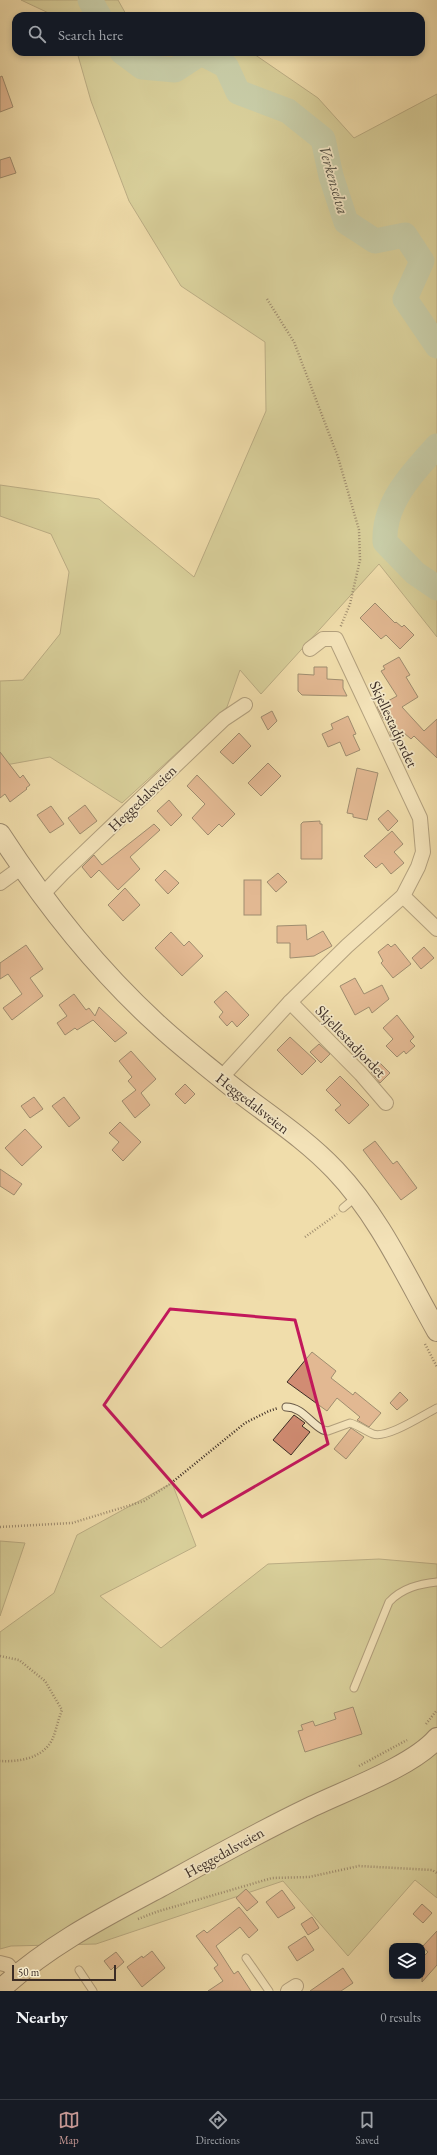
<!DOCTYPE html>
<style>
:root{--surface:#171b24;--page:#242831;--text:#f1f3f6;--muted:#9ea1a6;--line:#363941;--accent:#c59692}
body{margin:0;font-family:"EB Garamond",serif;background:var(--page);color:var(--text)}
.controls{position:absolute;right:12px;bottom:12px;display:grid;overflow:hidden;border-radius:8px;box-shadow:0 2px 6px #0003}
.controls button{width:36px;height:36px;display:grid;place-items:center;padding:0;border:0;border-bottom:1px solid var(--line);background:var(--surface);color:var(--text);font:20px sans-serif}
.scale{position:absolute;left:12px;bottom:10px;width:104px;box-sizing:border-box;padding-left:4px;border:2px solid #3c2d26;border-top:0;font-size:11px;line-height:14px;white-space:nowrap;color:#3c2d26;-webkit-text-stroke:3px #f5e9c8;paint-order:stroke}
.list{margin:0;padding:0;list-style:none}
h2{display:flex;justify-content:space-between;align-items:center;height:52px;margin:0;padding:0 16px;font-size:17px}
h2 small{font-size:13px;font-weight:400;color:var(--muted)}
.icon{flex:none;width:22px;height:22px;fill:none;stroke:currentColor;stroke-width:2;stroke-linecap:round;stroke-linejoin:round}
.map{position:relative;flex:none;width:437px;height:1991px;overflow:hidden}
.search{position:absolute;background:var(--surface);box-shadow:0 2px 6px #0003;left:12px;right:12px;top:12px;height:44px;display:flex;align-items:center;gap:10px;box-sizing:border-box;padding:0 14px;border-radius:12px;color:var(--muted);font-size:15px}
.sheet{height:108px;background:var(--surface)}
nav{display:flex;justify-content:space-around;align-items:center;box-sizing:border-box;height:56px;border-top:1px solid var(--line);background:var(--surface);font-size:11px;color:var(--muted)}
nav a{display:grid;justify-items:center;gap:2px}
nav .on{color:var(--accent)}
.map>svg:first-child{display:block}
</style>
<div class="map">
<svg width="437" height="1991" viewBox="0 0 437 1991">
<rect width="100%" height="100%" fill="#f0ddab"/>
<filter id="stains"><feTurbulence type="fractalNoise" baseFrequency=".005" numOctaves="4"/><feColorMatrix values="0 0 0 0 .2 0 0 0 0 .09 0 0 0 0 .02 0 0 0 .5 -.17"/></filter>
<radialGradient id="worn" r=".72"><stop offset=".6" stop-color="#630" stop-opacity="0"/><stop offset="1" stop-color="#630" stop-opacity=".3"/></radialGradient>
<!-- green -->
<g fill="#bdc087" stroke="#7c7656">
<path d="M21 0H118L127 16H55Z"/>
<path d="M77 52H251L318 98 354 138 437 94V637L379 564 261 694 240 670 227 707 122 803 50 757 0 766V681L23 680 60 634 69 572 51 534 0 516V485L99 499 194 577 266 411 265 342 181 286 129 201 91 101Z"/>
<path d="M172 1483 196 1546 100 1596 161 1648 268 1564 379 1559 437 1564V1898L415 1880 348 1956 283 1881 96 1944 11 1946 0 1949V1632L54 1593 77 1535Z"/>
<path d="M0 1541 25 1543 0 1616Z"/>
</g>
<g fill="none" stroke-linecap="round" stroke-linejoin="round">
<!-- river -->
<g stroke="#9abca7" stroke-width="25">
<path d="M90 0 99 16"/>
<path d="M122 52 142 67 175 70 201 53 226 66 238 92 288 111 323 139 331 176 346 222 375 241 405 235 422 261 405 299 437 346"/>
<path d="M437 446C413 472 383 503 385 542L415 573 437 588"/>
</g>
</g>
<!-- building -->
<g fill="#d18c73" stroke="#3c2d26">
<path d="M2 76 13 107 0 112V77Z"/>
<path d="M10 157 16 173 0 178V160Z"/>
<path d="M375 603 395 623 396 622 402 627 404 625 414 635 400 649 386 635 381 639 360 618Z"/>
<path d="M399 657 410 675 406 677 418 697 402 707 424 731 437 719V758L414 736 411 739 404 733 391 736 387 719 384 720 377 707 397 696 381 671 385 669 383 666Z"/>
<path d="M314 667H327V679L343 680V688L347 696 302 695 298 691V674L314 675Z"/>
<path d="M272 711 277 721 268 730 261 717Z"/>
<path d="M348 716 356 734 353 735 360 750 346 756 340 742 328 747 322 734 333 729 331 724Z"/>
<path d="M239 733 251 746 233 764 220 752Z"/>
<path d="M0 752 20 778 23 775 30 785 26 788 27 789 10 802 5 794 0 798Z"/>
<path d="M268 763 281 776 261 796 248 783Z"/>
<path d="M357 768 378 773 367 820 353 817V814L347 813Z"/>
<path d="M197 775 235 814 222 827 219 824 208 835 192 818 205 804 187 786Z"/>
<path d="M169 800 182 815 171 826 157 811Z"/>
<path d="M85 805 97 821 80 834 68 818Z"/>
<path d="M51 806 64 824 50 833 37 815Z"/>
<path d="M388 810 398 821 388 831 378 819Z"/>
<path d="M320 821V824H322V859H301V824L303 822Z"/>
<path d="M154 824 160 830 130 857 140 869 118 890 99 870 91 878 82 867 94 855 102 865Z"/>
<path d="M392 831 403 844 394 852 404 863 391 874 382 863 376 868 364 856Z"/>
<path d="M165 870 179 883 168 894 155 880Z"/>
<path d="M278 873 287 882 276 892 267 882Z"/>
<rect x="244" y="880" width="17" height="35"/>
<path d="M125 888 140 905 123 921 108 905Z"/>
<path d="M306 925 307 940 323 931 332 946 314 956 290 958V943H277V926Z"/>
<path d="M171 932 184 946 189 941 203 956 182 976 155 948Z"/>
<path d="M388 944 391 947 395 944 411 964 393 978 381 963 383 961 378 952Z"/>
<path d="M26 945 43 969 30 978 43 996 12 1020 3 1008 22 994 8 974 0 979V963Z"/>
<path d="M424 947 434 958 421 969 412 958Z"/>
<path d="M355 978 364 994 382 985 389 999 372 1013 369 1007 355 1015 340 986Z"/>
<path d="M226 991 249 1015 237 1027 232 1021 227 1026 219 1017 223 1012 214 1002Z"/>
<path d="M74 994 86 1010 89 1008 95 1016 99 1007 127 1033 115 1042 93 1020 77 1030 75 1028 65 1035 57 1023 67 1016 59 1005Z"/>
<path d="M397 1015 414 1037 410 1041 415 1046 406 1054 404 1051 397 1057 386 1046 393 1039 383 1028Z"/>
<path d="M290 1037 316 1061 302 1075 277 1050Z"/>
<path d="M319 1044 330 1054 321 1063 310 1052Z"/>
<path d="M131 1051 156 1079 141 1093 150 1105 135 1118 122 1101 136 1090 128 1081 132 1077 119 1061Z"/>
<path d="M380 1063 390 1073 380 1083 371 1072Z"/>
<path d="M340 1076 369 1105 349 1124 335 1110 341 1105 326 1090Z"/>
<path d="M185 1084 195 1094 185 1104 175 1094Z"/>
<path d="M34 1097 43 1109 30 1118 21 1106Z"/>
<path d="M64 1097 80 1118 69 1127 52 1106Z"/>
<path d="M120 1122 141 1142 123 1161 112 1150 119 1142 109 1133Z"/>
<path d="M25 1129 42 1147 22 1166 5 1148Z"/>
<path d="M375 1141 393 1164 397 1161 417 1188 401 1200 363 1150Z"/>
<path d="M0 1169 22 1184 14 1195 0 1186Z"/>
<path d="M312 1352 336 1371 331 1378 353 1395 355 1392 381 1413 369 1427 357 1420 360 1417 337 1398 327 1411 287 1382Z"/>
<path d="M400 1392 408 1400 397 1410 390 1403Z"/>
<path d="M294 1415 305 1423 302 1426 310 1432 291 1455 273 1440Z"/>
<path d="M351 1428 364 1437 346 1459 334 1449Z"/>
<path d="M353 1707 362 1734 305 1752 298 1731 303 1730 301 1725 313 1721 315 1726 336 1719 334 1713Z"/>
<path d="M246 1889 258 1902 247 1911 236 1898Z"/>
<path d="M282 1890 295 1908 278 1918 266 1902Z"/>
<path d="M422 1904 432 1913 423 1923 413 1914Z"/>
<path d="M239 1907 258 1930 249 1938 240 1927 216 1946 234 1974 238 1971 251 1991H208L223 1981 214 1968 218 1965 196 1936 204 1930 207 1933Z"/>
<path d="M312 1917 319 1928 308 1935 301 1924Z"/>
<path d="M437 1931V1965L422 1982V1958L428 1952 422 1947Z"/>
<path d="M305 1936 314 1950 297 1961 288 1947Z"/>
<path d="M152 1951 165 1968 142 1987 127 1967 142 1956 143 1958Z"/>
<path d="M116 1952 124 1962 116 1969 114 1967 111 1970 104 1961Z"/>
<path d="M343 1968 353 1983 341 1991H310Z"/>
</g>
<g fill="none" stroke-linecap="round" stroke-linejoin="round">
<defs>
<g id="service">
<path d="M343 1208 356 1197"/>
<path d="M286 1407C302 1407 310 1423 323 1430L328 1431 350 1423C358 1425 365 1431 373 1434 387 1439 423 1415 437 1408"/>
<path d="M354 1688 389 1602C402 1588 419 1584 437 1582"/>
<path d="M246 1958 269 1991"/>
<path d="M79 1970 93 1991"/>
</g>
<g id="minor">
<path d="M0 883 22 867"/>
<path d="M42 895 63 873 224 719 245 705"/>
<path d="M403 896 437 929"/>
<path d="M290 1002 361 1074 386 1103"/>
<path d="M221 1078 290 1002 347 946 403 896 418 867 423 852 420 818 336 639H323L310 649"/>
<path d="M0 1963 8 1965 16 1975"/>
<path d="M288 1991 296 1986"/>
</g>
<g id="secondary">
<path d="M0 834C44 902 96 968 156 1023 176 1042 198 1059 220 1077 257 1108 301 1134 335 1170 379 1216 406 1276 437 1331"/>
<path d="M0 1990C47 1946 104 1917 160 1887 209 1860 257 1833 307 1809 343 1791 412 1767 437 1738"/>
</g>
</defs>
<!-- service casing -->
<use href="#service" stroke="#695947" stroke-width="9"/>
<!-- minor casing -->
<use href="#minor" stroke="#695947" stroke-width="16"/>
<!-- secondary casing -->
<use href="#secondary" stroke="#3c2d26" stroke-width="22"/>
<!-- path -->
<g stroke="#3c2d26" stroke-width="2.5" stroke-dasharray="1 2" stroke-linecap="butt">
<path d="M267 299 294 342 338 457 359 530 360 560 350 604 340 628"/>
<path d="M305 1237 337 1214"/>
<path d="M425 1344 437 1367"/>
<path d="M0 1527 72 1523 144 1501 170 1484 245 1423 269 1411 278 1408"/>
<path d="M0 1656 19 1660 45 1681 62 1710C58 1720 56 1731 52 1740 42 1759 18 1762 0 1761"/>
<path d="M426 1724 437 1710"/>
<path d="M359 1766 407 1740"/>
<path d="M138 1919 156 1912 272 1878 309 1877 359 1866 432 1870 437 1873"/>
</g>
<!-- service -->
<use href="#service" stroke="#f5e9c8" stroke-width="7"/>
<!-- minor -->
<use href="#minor" stroke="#f5e9c8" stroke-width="14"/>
<!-- secondary -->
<use href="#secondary" stroke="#f5e9c8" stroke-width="20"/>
</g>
<!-- marked area -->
<path d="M0 0H437V1991H0ZM170 1309 295 1320 328 1444 202 1517 104 1405Z" fill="#f0ddab" fill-opacity=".55" fill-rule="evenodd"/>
<path fill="none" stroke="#c2185b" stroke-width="3" stroke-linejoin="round" d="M170 1309 295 1320 328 1444 202 1517 104 1405Z"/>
<g text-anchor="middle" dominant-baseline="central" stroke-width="3.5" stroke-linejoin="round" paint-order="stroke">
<!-- street labels -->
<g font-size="15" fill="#3c2d26" stroke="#f5e9c8">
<text transform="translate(394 724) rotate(65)">Skjellestadjordet</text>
<text transform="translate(142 798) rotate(-44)">Heggedalsveien</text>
<text transform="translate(351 1041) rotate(46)">Skjellestadjordet</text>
<text transform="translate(253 1103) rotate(38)">Heggedalsveien</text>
<text transform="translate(224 1852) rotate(-29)">Heggedalsveien</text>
</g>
<!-- water labels -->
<g font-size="16" font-style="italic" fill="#545146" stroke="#f5e9c8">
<text transform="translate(334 180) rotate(74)">Verkenselva</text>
</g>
</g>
<rect width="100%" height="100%" filter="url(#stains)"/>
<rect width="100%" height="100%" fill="url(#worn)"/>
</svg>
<div class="controls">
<button><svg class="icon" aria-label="layers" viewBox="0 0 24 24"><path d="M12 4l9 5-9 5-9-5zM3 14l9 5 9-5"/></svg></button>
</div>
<div class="scale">50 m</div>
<div class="search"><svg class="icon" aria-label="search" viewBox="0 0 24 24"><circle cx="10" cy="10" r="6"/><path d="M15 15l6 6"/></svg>Search here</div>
</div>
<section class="sheet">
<h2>Nearby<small>0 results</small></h2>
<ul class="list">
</ul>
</section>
<nav>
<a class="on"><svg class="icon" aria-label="map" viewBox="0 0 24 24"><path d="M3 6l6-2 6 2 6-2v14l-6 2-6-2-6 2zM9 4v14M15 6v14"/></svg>Map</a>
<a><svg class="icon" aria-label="directions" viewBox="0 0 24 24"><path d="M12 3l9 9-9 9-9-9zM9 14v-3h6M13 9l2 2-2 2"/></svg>Directions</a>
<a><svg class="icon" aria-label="saved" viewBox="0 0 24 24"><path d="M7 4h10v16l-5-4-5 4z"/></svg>Saved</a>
</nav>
